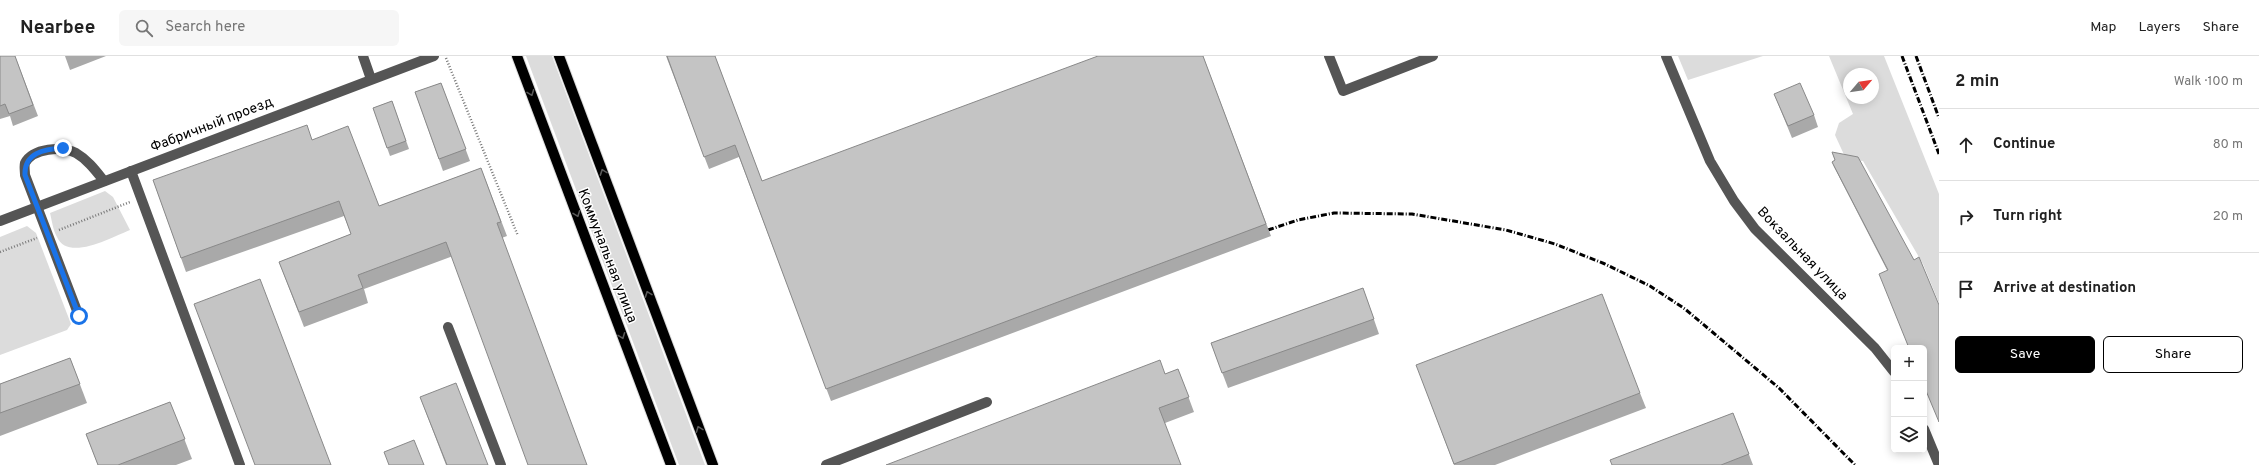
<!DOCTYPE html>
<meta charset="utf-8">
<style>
:root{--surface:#fff;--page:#f6f6f6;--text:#222;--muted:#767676;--line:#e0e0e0;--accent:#000}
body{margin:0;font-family:Overpass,sans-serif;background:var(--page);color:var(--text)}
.controls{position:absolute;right:12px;bottom:12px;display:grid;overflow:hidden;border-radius:6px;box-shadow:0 2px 10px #0003}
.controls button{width:36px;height:36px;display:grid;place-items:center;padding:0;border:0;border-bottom:1px solid var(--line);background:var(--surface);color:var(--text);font:20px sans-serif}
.compass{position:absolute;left:1843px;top:12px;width:36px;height:36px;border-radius:50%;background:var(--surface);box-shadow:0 2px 10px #0003;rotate:61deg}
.stop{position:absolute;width:12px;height:12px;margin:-9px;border:3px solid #1a73e8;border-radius:50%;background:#fff}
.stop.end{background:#1a73e8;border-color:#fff;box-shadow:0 1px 4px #0008}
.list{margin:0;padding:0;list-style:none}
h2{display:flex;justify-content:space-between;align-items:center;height:52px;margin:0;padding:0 16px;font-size:17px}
h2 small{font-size:13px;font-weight:400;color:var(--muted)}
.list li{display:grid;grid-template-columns:26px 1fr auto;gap:12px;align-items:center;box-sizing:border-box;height:72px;padding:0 16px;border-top:1px solid var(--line)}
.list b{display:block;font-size:15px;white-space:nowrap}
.list em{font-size:13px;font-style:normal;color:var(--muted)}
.actions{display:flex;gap:8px;padding:12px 16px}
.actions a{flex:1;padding:9px 0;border:1px solid var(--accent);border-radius:6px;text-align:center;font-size:14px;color:var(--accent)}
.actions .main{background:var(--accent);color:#fff}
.icon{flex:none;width:22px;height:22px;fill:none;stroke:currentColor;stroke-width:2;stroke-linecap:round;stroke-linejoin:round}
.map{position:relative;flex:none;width:1939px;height:409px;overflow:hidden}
header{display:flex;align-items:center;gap:24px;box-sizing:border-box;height:56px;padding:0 20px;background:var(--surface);border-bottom:1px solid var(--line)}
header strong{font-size:19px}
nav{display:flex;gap:22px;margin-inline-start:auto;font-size:14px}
.search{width:280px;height:36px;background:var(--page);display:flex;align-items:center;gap:10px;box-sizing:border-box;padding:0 14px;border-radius:6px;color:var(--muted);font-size:15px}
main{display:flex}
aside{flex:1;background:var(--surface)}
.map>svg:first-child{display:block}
</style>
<header>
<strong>Nearbee</strong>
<div class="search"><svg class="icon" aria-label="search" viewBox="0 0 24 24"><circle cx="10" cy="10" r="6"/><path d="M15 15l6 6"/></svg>Search here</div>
<nav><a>Map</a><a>Layers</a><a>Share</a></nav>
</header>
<main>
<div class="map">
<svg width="1939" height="409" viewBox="0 0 1939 409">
<rect width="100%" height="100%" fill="#fff"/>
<!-- green -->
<g fill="#dcdcdc" fill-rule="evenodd">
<path d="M526 0H552L705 409H679Z"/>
<path d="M1678 0H1763L1688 24Z"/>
<path d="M1829 0H1884L1939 138V247L1923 208 1863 105 1846 103 1835 79 1839 67 1853 58ZM1849 18H1873V42H1849Z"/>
<path d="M105 135 113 141 130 174C112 181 68 206 57 181 53 174 52 165 50 157Z"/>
<path d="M27 170 36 177 71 268 67 274 0 299V181Z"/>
</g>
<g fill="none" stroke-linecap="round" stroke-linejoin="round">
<defs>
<g id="major">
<path d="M517 0 671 409"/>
<path d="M559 0 713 409"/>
</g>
</defs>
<!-- major casing -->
<use href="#major" stroke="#dbdbdb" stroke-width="12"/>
<!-- path -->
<g stroke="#777" stroke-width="2.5" stroke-dasharray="1 2" stroke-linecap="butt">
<path d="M446 2 518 180"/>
<path d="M59 174 130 146"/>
<path d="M0 196 37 182"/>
</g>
<!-- minor -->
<g stroke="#555" stroke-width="10">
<path d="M363 0 371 23"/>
<path d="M1329 0 1343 35 1433 0"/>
<path d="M1666 0 1710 105 1734 145 1755 173 1875 292 1894 316"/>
<path d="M131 115 240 409"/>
<path d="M0 165 434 0"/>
<path d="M79 260 25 119C25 115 24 111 25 107 33 92 62 90 76 97 88 104 96 115 104 125"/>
<path d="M448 271 501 409"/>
<path d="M1924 373 1939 409"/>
<path d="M826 409 987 346"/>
</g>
<!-- major -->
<use href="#major" stroke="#000" stroke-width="10"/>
<!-- rail -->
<g stroke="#000" stroke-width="3" stroke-dasharray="6 2 1 2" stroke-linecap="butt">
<path d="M1902 0 1939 98"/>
<path d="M1916 0 1939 62"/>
<path d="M1268 174 1298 164 1334 157 1412 158 1506 174 1555 188 1605 208 1650 230 1685 253 1779 332 1855 409"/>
</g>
</g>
<!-- wall -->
<g fill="#a9a9a9">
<path d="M0 0H15L38 60 13 70 10 60 0 63Z"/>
<path d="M65 0H106L70 14Z"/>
<path d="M666 0H715L762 125 1203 0 1271 180 831 345 739 101 709 113Z"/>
<path d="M441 27 470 105 443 115 415 36Z"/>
<path d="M1774 38 1814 59 1818 71 1792 82Z"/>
<path d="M392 45 409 93 390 100 373 52Z"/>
<path d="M312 84 379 150 481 112 507 180 364 233 368 247 304 271 279 206 351 178 344 160 186 216 153 124Z"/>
<path d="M1832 96 1914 204 1887 214 1834 111 1832 106 1835 104Z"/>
<path d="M1363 232 1379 278 1228 332 1211 287Z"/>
<path d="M70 302 87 347 0 380V328Z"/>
<path d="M1178 313 1194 356 1165 367 886 409 1165 318Z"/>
<path d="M1422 324 1640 337 1646 352 1495 409H1454Z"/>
<path d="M420 341 488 409H446Z"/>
<path d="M170 346 192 403 176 409H98L86 378Z"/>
<path d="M1733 357 1753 409H1612Z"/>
</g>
<!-- building -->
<g fill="#c4c4c4" stroke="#898989">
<path d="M0 0H15L33 49 9 58 5 48 0 50Z"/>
<path d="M667 0H715L762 125 1098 0H1203L1266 168 826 333 735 89 704 101Z"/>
<path d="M441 27 466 93 439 103 415 36Z"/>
<path d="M1800 27 1814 59 1788 70 1774 38Z"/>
<path d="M392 45 406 85 387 92 373 52Z"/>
<path d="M307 69 312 84 348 70 379 150 481 112 501 166 497 167 587 409H528L446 186 358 219 363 232 299 256 279 206 351 178 339 145 181 202 153 124Z"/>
<path d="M1832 96 1858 101 1914 204 1919 201 1939 249V366L1924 330V292H1909L1879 218 1888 214 1832 106 1835 104Z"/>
<path d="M260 223 331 409H255L194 248Z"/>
<path d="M1363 232 1374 263 1222 317 1211 287Z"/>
<path d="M1602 238 1640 337 1454 408 1416 309Z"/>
<path d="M70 302 80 328 0 357V328Z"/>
<path d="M1160 304 1165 318 1178 313 1189 341 1159 352 1181 409H886Z"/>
<path d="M456 327 488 409H447L420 341Z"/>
<path d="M170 346 185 383 118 409H98L86 378Z"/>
<path d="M1733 357 1749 398 1721 409H1612L1610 404Z"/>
<path d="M414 384 424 409H389L384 396Z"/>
</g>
<!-- one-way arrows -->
<defs><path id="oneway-chevron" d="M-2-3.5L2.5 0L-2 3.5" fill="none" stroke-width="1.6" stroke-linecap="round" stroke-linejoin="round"/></defs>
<g stroke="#595959">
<use href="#oneway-chevron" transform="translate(531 37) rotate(69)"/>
<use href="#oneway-chevron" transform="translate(603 116) rotate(-110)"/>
<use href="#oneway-chevron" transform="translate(577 158) rotate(69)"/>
<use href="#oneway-chevron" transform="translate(648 238) rotate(-110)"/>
<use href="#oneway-chevron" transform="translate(622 280) rotate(69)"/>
<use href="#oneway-chevron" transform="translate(699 373) rotate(-111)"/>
</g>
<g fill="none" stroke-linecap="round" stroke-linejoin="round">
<!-- route -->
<path stroke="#1a73e8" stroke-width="5" d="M63 92C44 93 24 97 25 119L79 260"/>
</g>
<g text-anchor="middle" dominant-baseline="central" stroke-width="3" stroke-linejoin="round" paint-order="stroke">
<!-- street labels -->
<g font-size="14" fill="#000" stroke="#fff">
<text transform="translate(212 69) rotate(-21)">Фабричный проезд</text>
<text transform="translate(1802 198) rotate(46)">Вокзальная улица</text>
<text transform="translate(607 200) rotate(69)">Коммунальная улица</text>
</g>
</g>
</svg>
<div class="controls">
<button>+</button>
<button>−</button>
<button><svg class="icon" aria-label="layers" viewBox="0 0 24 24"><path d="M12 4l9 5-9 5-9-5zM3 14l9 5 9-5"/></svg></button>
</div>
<svg class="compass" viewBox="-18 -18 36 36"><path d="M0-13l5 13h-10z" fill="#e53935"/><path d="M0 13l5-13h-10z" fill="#767676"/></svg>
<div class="stop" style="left:79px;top:260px"></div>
<div class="stop end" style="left:63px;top:92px"></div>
</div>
<aside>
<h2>2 min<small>Walk · 100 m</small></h2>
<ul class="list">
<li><svg class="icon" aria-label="ahead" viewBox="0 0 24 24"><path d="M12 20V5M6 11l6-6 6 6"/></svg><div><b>Continue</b></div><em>80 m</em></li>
<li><svg class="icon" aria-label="right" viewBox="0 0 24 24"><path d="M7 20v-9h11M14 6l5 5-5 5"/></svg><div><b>Turn right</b></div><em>20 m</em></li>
<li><svg class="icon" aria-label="arrive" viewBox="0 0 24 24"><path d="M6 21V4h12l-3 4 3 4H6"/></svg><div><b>Arrive at destination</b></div></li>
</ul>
<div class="actions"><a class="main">Save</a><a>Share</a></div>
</aside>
</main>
